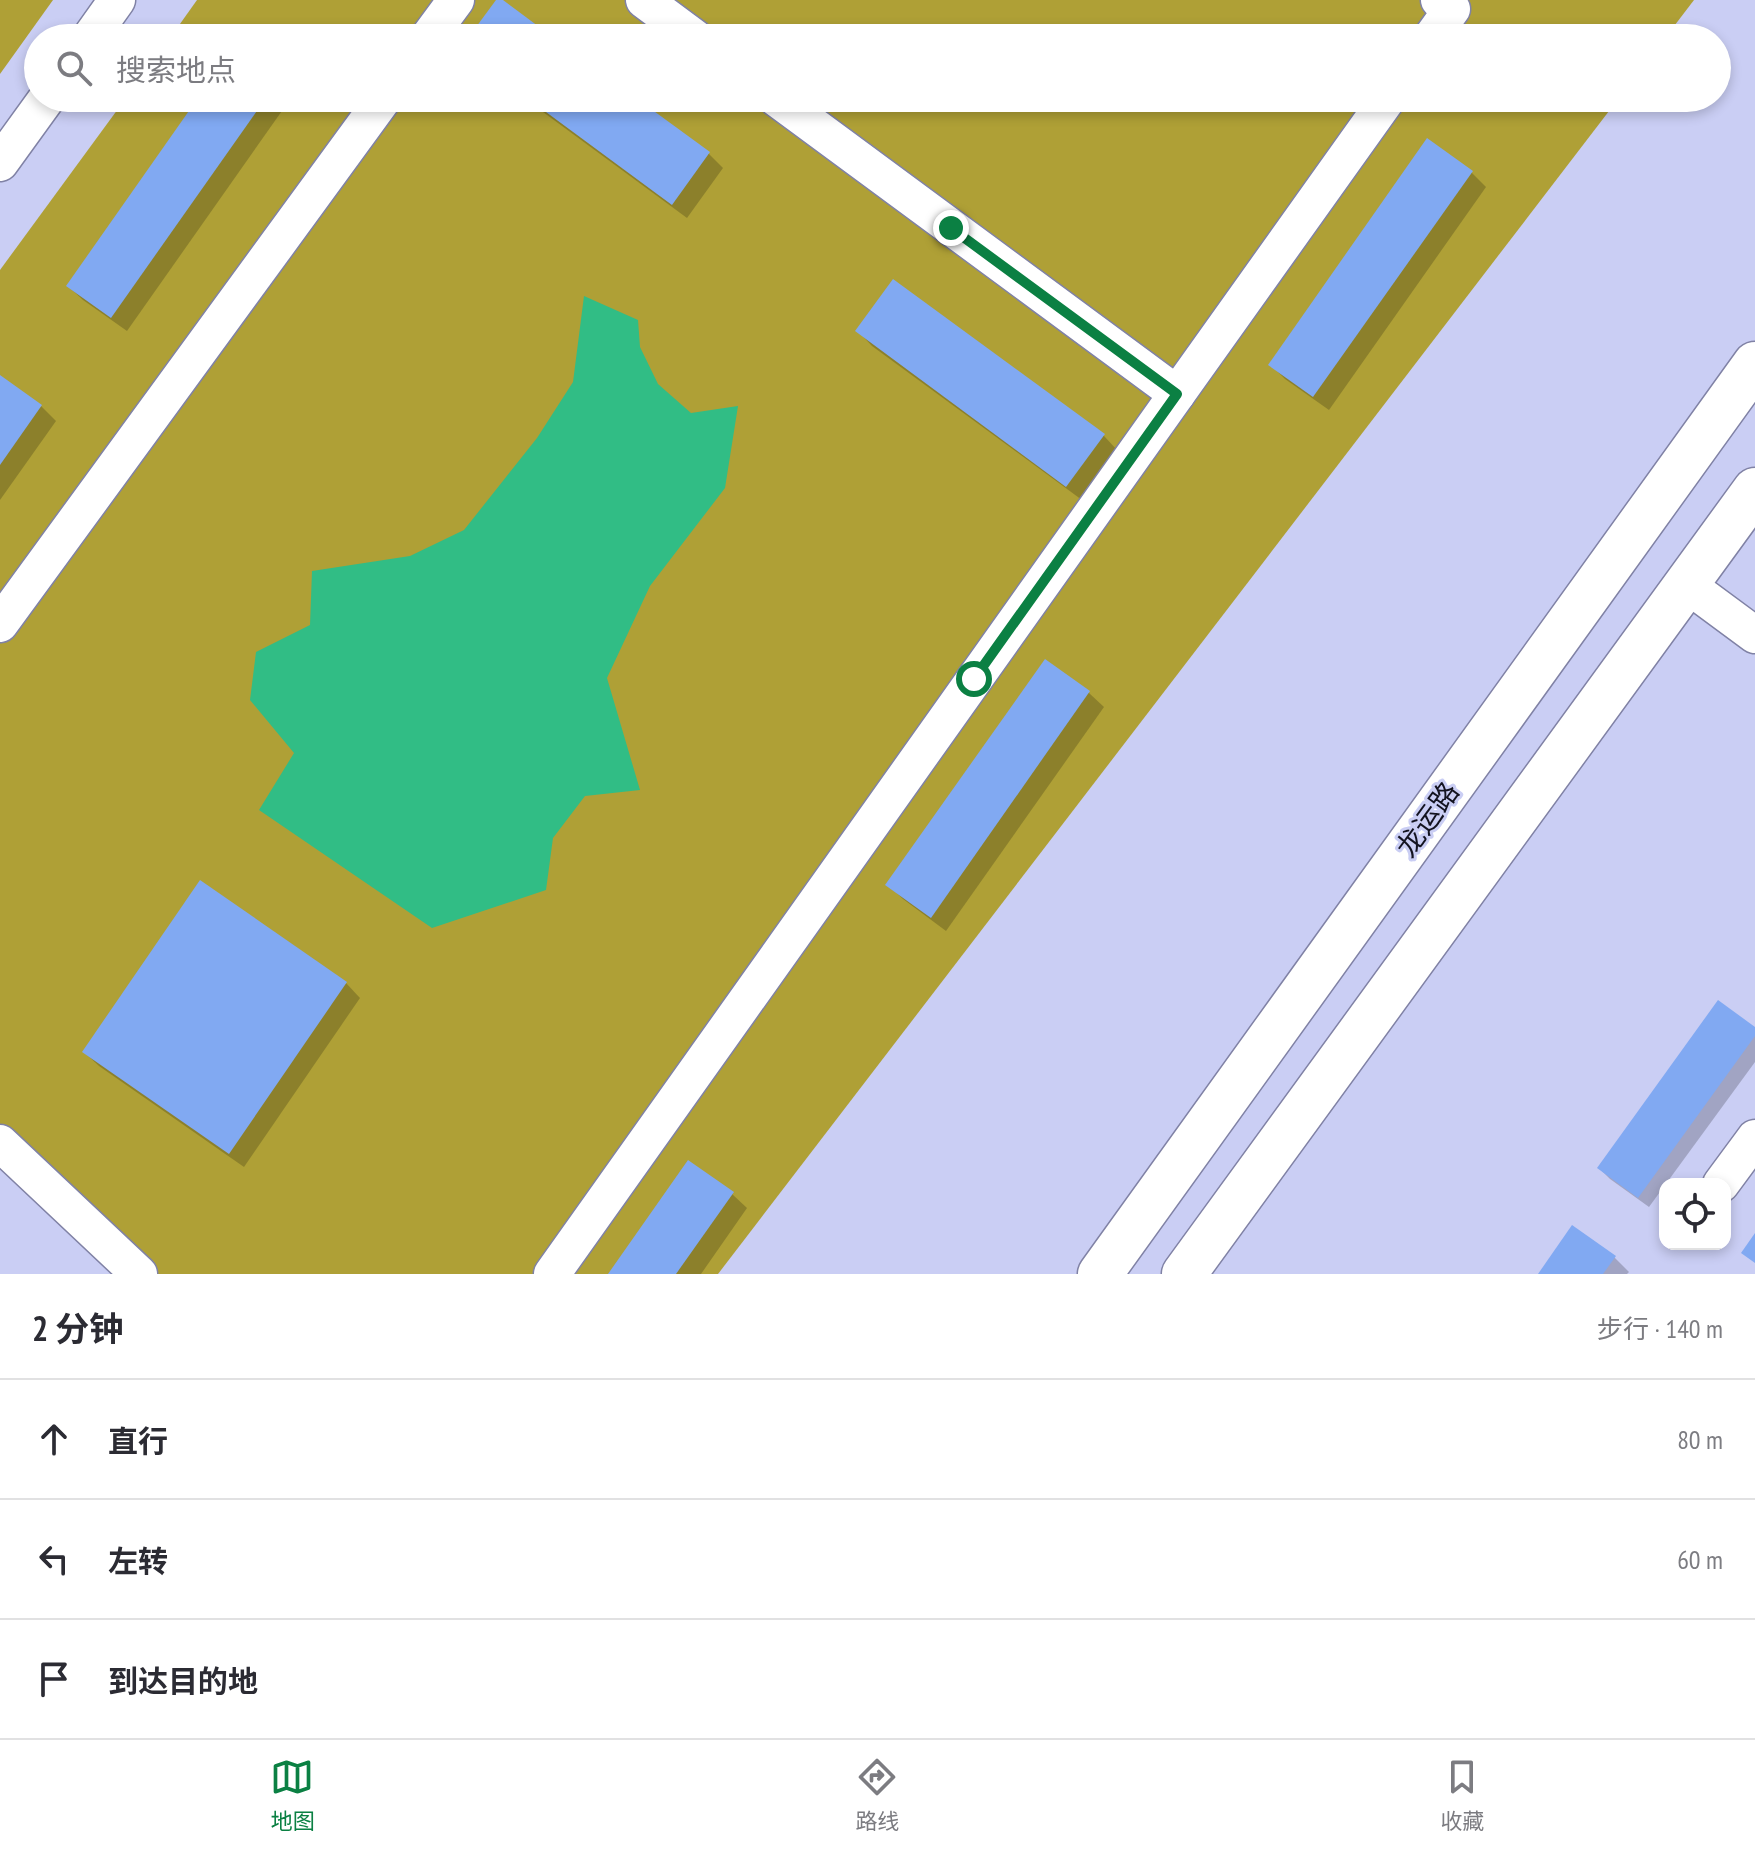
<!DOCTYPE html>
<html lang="zh">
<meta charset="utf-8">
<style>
:root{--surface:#fff;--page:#f7f7f7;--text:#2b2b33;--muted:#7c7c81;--line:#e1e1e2;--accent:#0b8043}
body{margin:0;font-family:"PT Sans Narrow","Noto Sans SC",sans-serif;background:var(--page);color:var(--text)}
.controls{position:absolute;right:24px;bottom:24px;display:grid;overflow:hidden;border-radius:16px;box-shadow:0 4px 12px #0003}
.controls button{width:72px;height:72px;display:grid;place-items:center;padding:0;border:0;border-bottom:2px solid var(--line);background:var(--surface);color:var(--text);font:40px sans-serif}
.stop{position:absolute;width:24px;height:24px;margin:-18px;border:6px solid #0b8043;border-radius:50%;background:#fff}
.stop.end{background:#0b8043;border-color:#fff;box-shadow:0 2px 8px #0008}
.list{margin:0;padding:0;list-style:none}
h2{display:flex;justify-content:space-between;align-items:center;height:104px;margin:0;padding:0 32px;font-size:34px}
h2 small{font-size:26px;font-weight:400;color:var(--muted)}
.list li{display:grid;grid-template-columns:52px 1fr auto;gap:24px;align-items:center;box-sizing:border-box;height:120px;padding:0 32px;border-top:2px solid var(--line)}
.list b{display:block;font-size:30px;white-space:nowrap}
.list em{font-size:26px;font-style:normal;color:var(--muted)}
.icon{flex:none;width:44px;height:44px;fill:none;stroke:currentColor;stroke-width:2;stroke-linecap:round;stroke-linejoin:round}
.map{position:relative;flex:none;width:1755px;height:1274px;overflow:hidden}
.search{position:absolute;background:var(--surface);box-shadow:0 4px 12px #0003;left:24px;right:24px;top:24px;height:88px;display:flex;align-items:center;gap:20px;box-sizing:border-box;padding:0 28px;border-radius:44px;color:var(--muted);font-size:30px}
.sheet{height:464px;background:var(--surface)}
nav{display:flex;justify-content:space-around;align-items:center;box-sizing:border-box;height:112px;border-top:2px solid var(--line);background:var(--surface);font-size:22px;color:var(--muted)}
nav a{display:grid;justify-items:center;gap:4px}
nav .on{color:var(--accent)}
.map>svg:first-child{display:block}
</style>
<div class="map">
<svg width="1755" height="1274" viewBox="0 0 1755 1274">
<rect width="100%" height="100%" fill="#cacef4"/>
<!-- green -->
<g fill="#afa036">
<path d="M0 0H53L0 74Z"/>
<path d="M197 0H1694L1665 38H170Z"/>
<path d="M126 98H1619L718 1274H116L0 1166V270Z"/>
</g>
<!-- water -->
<path fill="#31bd85" d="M584 296 638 320 640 347 658 384 691 413 738 406 725 488 650 586 607 678 640 790 585 796 553 838 546 890 432 928 259 810 294 753 250 700 256 652 310 625 312 571 410 556 464 530 537 438 573 382Z"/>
<!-- shadow -->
<g fill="#0003">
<path d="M200 98H274L284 108 127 331 83 300 68 286Z"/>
<path d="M524 98H633L709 154 723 168 687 218Z"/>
<path d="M1471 172 1486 187 1329 410 1285 379 1270 364Z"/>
<path d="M894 282 1104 436 1118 451 1082 500 872 346 858 331Z"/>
<path d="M0 377 41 406 56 421 0 500Z"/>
<path d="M1045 662 1089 693 1104 707 946 931 903 899 888 885Z"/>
<path d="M346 983 360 998 244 1167 99 1066 84 1052Z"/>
<path d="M1755 1030V1062L1649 1207 1610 1179 1599 1168Z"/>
<path d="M732 1194 747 1208 701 1274H610Z"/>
<path d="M1614 1257 1629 1272 1627 1274H1540Z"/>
</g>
<!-- building -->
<g fill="#81a9f2">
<path d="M496 0H503L554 38H468Z"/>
<path d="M198 98H266L111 318 66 286Z"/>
<path d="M527 98H636L710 152 672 205Z"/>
<path d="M1427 138 1473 171 1313 397 1268 365Z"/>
<path d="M893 279 1105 434 1066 487 855 331Z"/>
<path d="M0 375 42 405 0 465Z"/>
<path d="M1045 659 1090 691 931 918 885 885Z"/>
<path d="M200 880 347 982 229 1154 82 1052Z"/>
<path d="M1718 1000 1755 1027V1036L1638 1198 1597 1168Z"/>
<path d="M688 1160 734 1192 676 1274H608Z"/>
<path d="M1572 1225 1616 1256 1603 1274H1538Z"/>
<path d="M1755 1233V1263L1741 1253Z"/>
</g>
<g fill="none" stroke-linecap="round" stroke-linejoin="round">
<defs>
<g id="street">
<path d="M644 0 695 38"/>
<path d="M90 38 117 0"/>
<path d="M428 38 456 0"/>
<path d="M1431 38 1452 9 1439 0"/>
<path d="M0 163 47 98"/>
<path d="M1177 394 1388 98"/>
<path d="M1686 584 1755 635"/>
<path d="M0 624 384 98"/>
<path d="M0 1143 139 1274"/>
<path d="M1721 1184 1755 1138"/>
<path d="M552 1274 1177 394 776 98"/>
</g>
<g id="secondary">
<path d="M1100 1274 1755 364"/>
<path d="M1184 1274 1755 490"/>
</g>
</defs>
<!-- street casing -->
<use href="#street" stroke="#8082a5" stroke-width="39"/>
<!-- secondary casing -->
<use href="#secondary" stroke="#8082a5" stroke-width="47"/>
<!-- street -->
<use href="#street" stroke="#fff" stroke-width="36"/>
<!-- secondary -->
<use href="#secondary" stroke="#fff" stroke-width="44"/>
</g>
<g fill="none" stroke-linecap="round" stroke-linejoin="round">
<!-- route -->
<path stroke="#0b8043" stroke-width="10" d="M951 228 1177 394 974 679"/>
</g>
<g text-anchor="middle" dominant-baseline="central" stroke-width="6" stroke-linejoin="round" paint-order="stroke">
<!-- street labels -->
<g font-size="28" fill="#131320" stroke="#cacef4">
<text transform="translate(1427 819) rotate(-54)">龙运路</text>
</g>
</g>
</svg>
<div class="controls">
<button><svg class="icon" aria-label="locate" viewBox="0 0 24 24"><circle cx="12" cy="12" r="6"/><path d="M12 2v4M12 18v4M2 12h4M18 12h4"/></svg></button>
</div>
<div class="stop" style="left:974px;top:679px"></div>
<div class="stop end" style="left:951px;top:228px"></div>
<div class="search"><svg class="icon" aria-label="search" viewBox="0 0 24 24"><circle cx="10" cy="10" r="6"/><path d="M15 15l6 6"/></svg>搜索地点</div>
</div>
<section class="sheet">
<h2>2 分钟<small>步行 · 140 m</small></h2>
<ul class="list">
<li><svg class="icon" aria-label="ahead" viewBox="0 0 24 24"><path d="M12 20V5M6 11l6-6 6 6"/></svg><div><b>直行</b></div><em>80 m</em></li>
<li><svg class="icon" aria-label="left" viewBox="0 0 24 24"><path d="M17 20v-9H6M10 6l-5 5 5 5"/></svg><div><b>左转</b></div><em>60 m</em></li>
<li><svg class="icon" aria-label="arrive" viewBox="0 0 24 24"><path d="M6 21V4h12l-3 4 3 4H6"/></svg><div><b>到达目的地</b></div></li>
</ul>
</section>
<nav>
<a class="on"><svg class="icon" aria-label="map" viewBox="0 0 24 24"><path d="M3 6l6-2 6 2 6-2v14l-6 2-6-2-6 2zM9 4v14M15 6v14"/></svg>地图</a>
<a><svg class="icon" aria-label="directions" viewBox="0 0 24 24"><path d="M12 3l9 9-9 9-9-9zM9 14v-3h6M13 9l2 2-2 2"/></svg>路线</a>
<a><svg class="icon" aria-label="saved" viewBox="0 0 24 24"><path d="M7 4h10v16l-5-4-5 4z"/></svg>收藏</a>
</nav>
